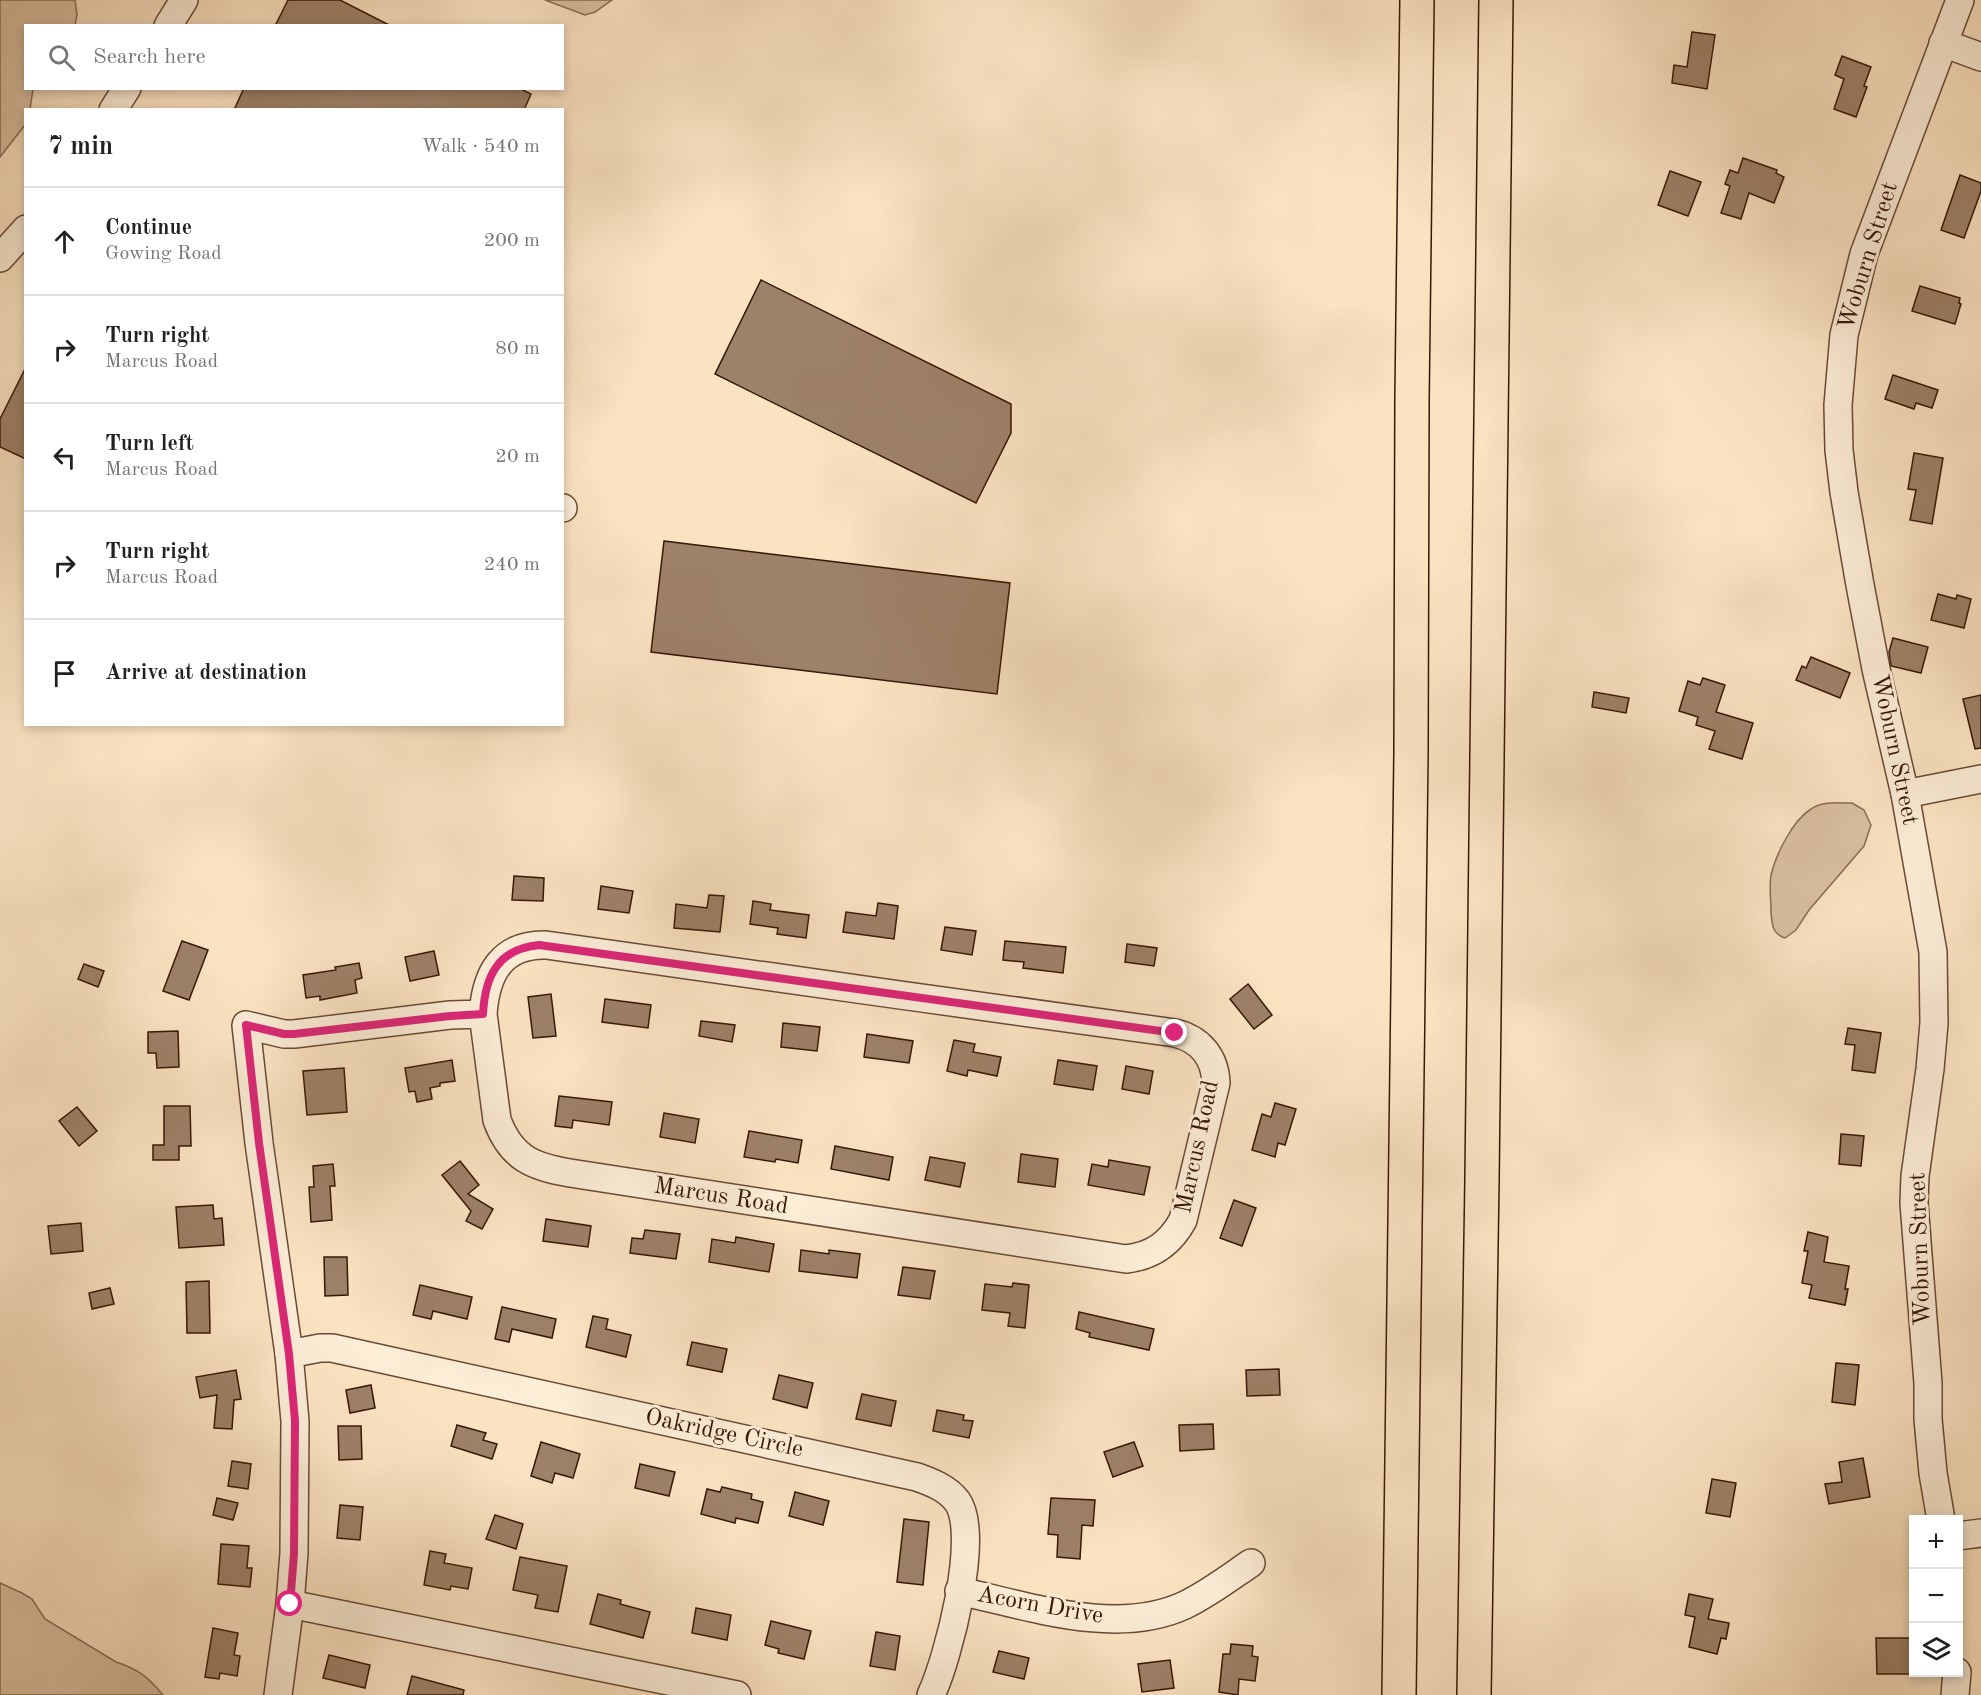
<!DOCTYPE html>
<meta charset="utf-8">
<style>
:root{--surface:#fff;--page:#f2f2f2;--text:#202124;--muted:#757577;--line:#e0e0e0}
body{margin:0;font-family:"Old Standard TT",serif;background:var(--page);color:var(--text)}
.controls{position:absolute;right:18px;bottom:18px;display:grid;overflow:hidden;border-radius:0px;box-shadow:0 3px 9px #0003}
.controls button{width:54px;height:54px;display:grid;place-items:center;padding:0;border:0;border-bottom:2px solid var(--line);background:var(--surface);color:var(--text);font:30px sans-serif}
.stop{position:absolute;width:18px;height:18px;margin:-14px;border:4px solid #db2777;border-radius:50%;background:#fff}
.stop.end{background:#db2777;border-color:#fff;box-shadow:0 2px 6px #0008}
.list{margin:0;padding:0;list-style:none}
h2{display:flex;justify-content:space-between;align-items:center;height:78px;margin:0;padding:0 24px;font-size:26px}
h2 small{font-size:20px;font-weight:400;color:var(--muted)}
.list li{display:grid;grid-template-columns:39px 1fr auto;gap:18px;align-items:center;box-sizing:border-box;height:108px;padding:0 24px;border-top:2px solid var(--line)}
.list b{display:block;font-size:22px;white-space:nowrap}
.list p{margin:0;font-size:20px;white-space:nowrap;color:var(--muted)}
.list em{font-size:20px;font-style:normal;color:var(--muted)}
.icon{flex:none;width:33px;height:33px;fill:none;stroke:currentColor;stroke-width:2;stroke-linecap:round;stroke-linejoin:round}
.map{position:relative;flex:none;width:1981px;height:1695px;overflow:hidden}
.search{position:absolute;background:var(--surface);box-shadow:0 3px 9px #0003;left:24px;top:24px;width:540px;height:66px;display:flex;align-items:center;gap:15px;box-sizing:border-box;padding:0 21px;border-radius:0px;color:var(--muted);font-size:22px}
.panel{position:absolute;background:var(--surface);box-shadow:0 3px 9px #0003;left:24px;top:108px;width:540px;height:618px;border-radius:0px}
.map>svg:first-child{display:block}
</style>
<div class="map">
<svg width="1981" height="1695" viewBox="0 0 1981 1695">
<rect width="100%" height="100%" fill="#fbe3c2"/>
<filter id="stains"><feTurbulence type="fractalNoise" baseFrequency=".00333" numOctaves="4"/><feColorMatrix values="0 0 0 0 .2 0 0 0 0 .09 0 0 0 0 .02 0 0 0 .5 -.17"/></filter>
<radialGradient id="worn" r=".72"><stop offset=".6" stop-color="#630" stop-opacity="0"/><stop offset="1" stop-color="#630" stop-opacity=".3"/></radialGradient>
<!-- green -->
<g fill="#dac0a2" stroke="#896c54" stroke-width="1.5">
<path d="M0 0H75L77 15 75 25 26 26V88L33 89 30 109 26 110 25 125 0 157Z"/>
<path d="M545 0H612L595 12 585 15Z"/>
<path d="M1852 803 1864 810 1871 825 1864 846 1809 910 1796 930 1785 938C1772 934 1772 924 1771 912 1771 900 1769 887 1771 875 1776 854 1793 820 1811 809 1823 801 1838 803 1852 803Z"/>
<path d="M0 1583 22 1593 32 1599 45 1619 116 1662C138 1669 148 1677 163 1695H0Z"/>
</g>
<!-- building -->
<g fill="#9d8168" stroke="#381706" stroke-width="1.5">
<path d="M288 0H340L391 26H275Z"/>
<path d="M1692 32 1715 35 1707 89 1672 83 1674 65 1687 67Z"/>
<path d="M1842 56 1871 67 1864 86 1867 87 1856 117 1834 109 1844 79 1835 75Z"/>
<path d="M244 88H519L531 94 524 110H234Z"/>
<path d="M1743 158 1777 170 1776 173 1784 177 1774 203 1749 193 1741 219 1721 213 1730 186 1725 184 1730 170 1738 173Z"/>
<path d="M1670 171 1701 182 1688 216 1658 205Z"/>
<path d="M1960 175 1981 183V191L1964 238 1941 230Z"/>
<path d="M761 280 1011 404V433L976 503 715 374Z"/>
<path d="M1920 286 1960 298 1959 303 1961 304 1955 324 1912 311Z"/>
<path d="M26 367V459L0 447V419Z"/>
<path d="M1893 375 1938 390 1932 408 1916 403 1914 409 1885 399Z"/>
<path d="M1914 453 1943 458 1932 524 1910 520 1916 490 1908 489Z"/>
<path d="M664 541 1010 583 997 694 651 652Z"/>
<path d="M1938 594 1956 599 1957 595 1971 599 1964 628 1931 620Z"/>
<path d="M1893 638 1928 647 1921 673 1891 666 1889 652Z"/>
<path d="M1811 657 1850 673 1840 698 1796 680 1802 666 1806 668Z"/>
<path d="M1703 678 1725 685 1716 712 1753 723 1742 759 1709 749 1715 731 1696 725 1698 717 1679 711 1688 681 1700 685Z"/>
<path d="M1594 692 1629 698 1626 713 1592 707Z"/>
<path d="M1981 695V748L1975 749 1963 699Z"/>
<path d="M514 876 544 878 543 901 512 900Z"/>
<path d="M601 886 633 891 629 913 598 909Z"/>
<path d="M709 895 724 896 720 932 674 928 676 904 707 908Z"/>
<path d="M753 901 771 904 770 910 809 915 806 938 777 934 778 928 750 924Z"/>
<path d="M878 903 898 906 894 939 843 932 846 912 876 916Z"/>
<path d="M945 927 976 931 972 955 941 950Z"/>
<path d="M182 941 208 950 189 1000 163 991Z"/>
<path d="M1005 941 1066 947 1063 973 1023 968 1024 962 1003 960Z"/>
<path d="M1127 944 1157 948 1154 966 1125 962Z"/>
<path d="M434 951 439 975 410 981 405 957Z"/>
<path d="M359 963 362 978 355 980 357 993 320 1000V996L306 998 303 975 336 970 335 967Z"/>
<path d="M84 964 104 971 98 987 78 979Z"/>
<path d="M1248 984 1272 1015 1254 1029 1230 999Z"/>
<path d="M551 994 556 1036 533 1038 528 997Z"/>
<path d="M605 999 651 1005 648 1028 602 1022Z"/>
<path d="M701 1021 735 1025 732 1042 699 1036Z"/>
<path d="M783 1023 820 1027 817 1051 781 1047Z"/>
<path d="M1848 1028 1881 1033 1875 1073 1852 1070 1855 1045 1845 1044Z"/>
<path d="M178 1031 179 1067 157 1068 156 1053H148V1032Z"/>
<path d="M867 1034 913 1041 909 1063 864 1057Z"/>
<path d="M954 1040 975 1044 973 1052 1001 1057 997 1076 968 1070 967 1076 947 1071Z"/>
<path d="M452 1060 455 1081 440 1083V1086L430 1088 432 1099 417 1102 415 1091 409 1092 405 1068Z"/>
<path d="M1058 1060 1097 1066 1093 1090 1054 1084Z"/>
<path d="M1126 1066 1153 1071 1149 1094 1122 1089Z"/>
<path d="M344 1068 347 1112 307 1115 303 1071Z"/>
<path d="M559 1096 612 1102 609 1125 573 1120 572 1128 555 1126Z"/>
<path d="M1275 1103 1296 1109 1285 1145 1278 1143 1275 1157 1252 1150 1262 1114 1271 1117Z"/>
<path d="M164 1106H190L191 1146H179V1160H153V1145H164Z"/>
<path d="M77 1107 97 1131 79 1146 59 1121Z"/>
<path d="M664 1113 699 1119 695 1143 660 1137Z"/>
<path d="M749 1131 802 1140 798 1163 776 1159 775 1162 744 1157Z"/>
<path d="M1841 1134 1864 1136 1861 1166 1839 1164Z"/>
<path d="M835 1146 893 1157 889 1180 831 1169Z"/>
<path d="M1021 1154 1058 1159 1055 1187 1018 1182Z"/>
<path d="M930 1157 965 1163 960 1187 925 1180Z"/>
<path d="M1109 1160 1150 1167 1144 1195 1088 1185 1092 1164 1108 1167Z"/>
<path d="M460 1161 479 1185 468 1194 493 1209 482 1229 466 1221 471 1211 442 1175Z"/>
<path d="M333 1164 335 1186H330L332 1220 311 1222 309 1187H314L313 1166Z"/>
<path d="M1234 1200 1256 1208 1242 1246 1220 1238Z"/>
<path d="M213 1205 214 1219 222 1218 224 1245 179 1248 176 1207Z"/>
<path d="M546 1219 591 1226 588 1247 543 1241Z"/>
<path d="M81 1223 83 1251 51 1254 48 1226Z"/>
<path d="M645 1230 680 1234 676 1259 630 1253 632 1238 643 1239Z"/>
<path d="M1808 1232 1828 1237 1824 1262 1849 1266 1845 1289H1848L1845 1305 1809 1298 1812 1285 1802 1283 1808 1251H1804Z"/>
<path d="M736 1237 774 1244 769 1272 709 1262 712 1239 735 1243Z"/>
<path d="M801 1250 829 1254V1250L860 1254 857 1278 799 1271Z"/>
<path d="M324 1257H347L348 1295 325 1296Z"/>
<path d="M903 1267 935 1271 930 1299 898 1295Z"/>
<path d="M209 1281 210 1333H187L186 1282Z"/>
<path d="M1013 1283 1029 1285 1025 1328 1008 1326 1010 1313 982 1310 985 1284 1012 1287Z"/>
<path d="M420 1285 472 1297 467 1319 433 1311 431 1319 413 1315Z"/>
<path d="M110 1288 114 1304 92 1309 89 1293Z"/>
<path d="M502 1307 556 1319 552 1338 512 1329 509 1342 495 1339Z"/>
<path d="M1079 1312 1154 1329 1149 1350 1089 1337 1090 1333 1076 1329Z"/>
<path d="M593 1316 608 1319 606 1329 631 1335 626 1357 586 1347Z"/>
<path d="M692 1342 727 1349 722 1372 687 1365Z"/>
<path d="M1836 1363 1859 1365 1855 1405 1832 1402Z"/>
<path d="M1279 1369 1280 1395 1247 1396 1246 1370Z"/>
<path d="M236 1370 241 1399 234 1400 232 1429 214 1428 217 1395 200 1398 196 1377Z"/>
<path d="M779 1375 813 1383 807 1408 773 1399Z"/>
<path d="M371 1385 375 1408 350 1413 346 1390Z"/>
<path d="M862 1394 896 1401 891 1426 856 1419Z"/>
<path d="M937 1410 964 1415 963 1420 973 1421 969 1438 933 1431Z"/>
<path d="M1213 1424 1214 1449 1180 1451 1179 1425Z"/>
<path d="M457 1425 486 1433 483 1440 497 1444 492 1459 451 1446Z"/>
<path d="M338 1426H361L362 1459 339 1460Z"/>
<path d="M541 1442 580 1454 573 1478 555 1473 552 1483 531 1476Z"/>
<path d="M1134 1442 1143 1466 1113 1477 1104 1452Z"/>
<path d="M1863 1458 1870 1497 1829 1504 1825 1484 1842 1482 1839 1462Z"/>
<path d="M232 1461 251 1464 248 1489 228 1486Z"/>
<path d="M640 1464 675 1472 669 1496 635 1488Z"/>
<path d="M1712 1479 1736 1483 1730 1517 1706 1513Z"/>
<path d="M722 1487 752 1494 751 1499 763 1502 758 1523 736 1518 735 1523 701 1514 707 1489 720 1492Z"/>
<path d="M795 1492 829 1501 823 1525 789 1516Z"/>
<path d="M217 1498 238 1503 233 1520 213 1515Z"/>
<path d="M1051 1498 1095 1500 1093 1526 1082 1525 1080 1559 1057 1557 1058 1535 1048 1534Z"/>
<path d="M340 1505 363 1507 360 1540 337 1538Z"/>
<path d="M495 1515 523 1524 516 1549 486 1539Z"/>
<path d="M904 1519 929 1522 923 1585 897 1582Z"/>
<path d="M221 1544 249 1546 247 1568H252L250 1587 218 1584Z"/>
<path d="M430 1551 446 1554 444 1563 472 1568 468 1589 451 1586 450 1590 424 1585Z"/>
<path d="M520 1557 567 1566 558 1612 535 1608 538 1595 513 1590Z"/>
<path d="M598 1594 621 1600 620 1604 650 1612 643 1638 590 1624Z"/>
<path d="M1689 1594 1713 1599 1708 1619 1729 1623 1726 1639 1721 1638 1717 1654 1689 1647 1695 1617 1685 1615Z"/>
<path d="M696 1608 731 1615 727 1640 692 1633Z"/>
<path d="M771 1621 811 1631 804 1659 778 1653 779 1649 765 1645Z"/>
<path d="M213 1628 238 1633 234 1655 240 1656 237 1676 220 1673 219 1679 205 1677Z"/>
<path d="M876 1632 900 1636 895 1670 870 1666Z"/>
<path d="M1876 1638H1911V1674H1877Z"/>
<path d="M1231 1644 1253 1646 1252 1656 1258 1657 1255 1681 1239 1679 1238 1695 1219 1692 1223 1654H1230Z"/>
<path d="M999 1651 1029 1658 1024 1679 993 1672Z"/>
<path d="M329 1655 370 1665 365 1688 323 1678Z"/>
<path d="M1170 1660 1174 1688 1142 1692 1138 1664Z"/>
<path d="M412 1676 464 1690 463 1695H407Z"/>
</g>
<g fill="none" stroke-linecap="round" stroke-linejoin="round">
<defs>
<g id="minor">
<path d="M168 26 184 0"/>
<path d="M1943 43 1981 57"/>
<path d="M113 110 127 88"/>
<path d="M0 258 26 229"/>
<path d="M562 508H563"/>
<path d="M1905 794 1981 779"/>
<path d="M289 1354 320 1348H332L917 1477C931 1482 947 1488 957 1501 981 1534 948 1659 931 1695"/>
<path d="M1941 1520 1933 1473 1928 1419V1383L1914 1203 1915 1176 1930 1069 1934 1023 1933 952 1905 794 1876 669 1860 585 1844 492 1839 450 1838 405 1844 335 1864 254 1960 0"/>
<path d="M1958 1536 1981 1533"/>
<path d="M959 1591C1029 1606 1117 1637 1185 1605 1208 1594 1229 1578 1251 1563"/>
<path d="M290 1604 737 1695"/>
<path d="M278 1695 290 1604 294 1553 295 1421 289 1354 259 1143 246 1025 284 1034H294L450 1015 483 1014 497 1120C511 1158 533 1167 570 1173L1126 1259C1152 1256 1170 1244 1183 1220L1216 1083C1215 1057 1200 1039 1175 1033 965 1005 756 974 546 945 501 944 486 974 483 1014"/>
<path d="M1955 1695 1957 1672"/>
</g>
<g id="highway">
<path d="M1399 1695 1411 754 1412 398 1417 0"/>
<path d="M1474 1695 1482 1179 1496 0"/>
</g>
</defs>
<!-- minor casing -->
<use href="#minor" stroke="#694a35" stroke-width="30"/>
<!-- highway casing -->
<use href="#highway" stroke="#381706" stroke-width="36"/>
<!-- minor -->
<use href="#minor" stroke="#fcedd7" stroke-width="27"/>
<!-- highway -->
<use href="#highway" stroke="#fbe3c2" stroke-width="33"/>
</g>
<g fill="none" stroke-linecap="round" stroke-linejoin="round">
<!-- route -->
<path stroke="#db2777" stroke-width="8" d="M290 1604 294 1554 295 1421 289 1354 259 1143 246 1025 284 1034H294L450 1016 483 1014C485 976 498 949 539 945L1175 1033"/>
</g>
<g text-anchor="middle" dominant-baseline="central" stroke-width="6" stroke-linejoin="round" paint-order="stroke">
<!-- street labels -->
<g font-size="24" fill="#381706" stroke="#fcedd7">
<text transform="translate(1869 256) rotate(-73)">Woburn Street</text>
<text transform="translate(1894 750) rotate(78)">Woburn Street</text>
<text transform="translate(1198 1147) rotate(-78)">Marcus Road</text>
<text transform="translate(721 1197) rotate(9)">Marcus Road</text>
<text transform="translate(1921 1249) rotate(-92)">Woburn Street</text>
<text transform="translate(724 1434) rotate(12)">Oakridge Circle</text>
<text transform="translate(1040 1606) rotate(10)">Acorn Drive</text>
</g>
</g>
<rect width="100%" height="100%" filter="url(#stains)"/>
<rect width="100%" height="100%" fill="url(#worn)"/>
</svg>
<div class="controls">
<button>+</button>
<button>−</button>
<button><svg class="icon" aria-label="layers" viewBox="0 0 24 24"><path d="M12 4l9 5-9 5-9-5zM3 14l9 5 9-5"/></svg></button>
</div>
<div class="stop" style="left:290px;top:1604px"></div>
<div class="stop end" style="left:1175px;top:1033px"></div>
<div class="search"><svg class="icon" aria-label="search" viewBox="0 0 24 24"><circle cx="10" cy="10" r="6"/><path d="M15 15l6 6"/></svg>Search here</div>
<section class="panel">
<h2>7 min<small>Walk · 540 m</small></h2>
<ul class="list">
<li><svg class="icon" aria-label="ahead" viewBox="0 0 24 24"><path d="M12 20V5M6 11l6-6 6 6"/></svg><div><b>Continue</b><p>Gowing Road</p></div><em>200 m</em></li>
<li><svg class="icon" aria-label="right" viewBox="0 0 24 24"><path d="M7 20v-9h11M14 6l5 5-5 5"/></svg><div><b>Turn right</b><p>Marcus Road</p></div><em>80 m</em></li>
<li><svg class="icon" aria-label="left" viewBox="0 0 24 24"><path d="M17 20v-9H6M10 6l-5 5 5 5"/></svg><div><b>Turn left</b><p>Marcus Road</p></div><em>20 m</em></li>
<li><svg class="icon" aria-label="right" viewBox="0 0 24 24"><path d="M7 20v-9h11M14 6l5 5-5 5"/></svg><div><b>Turn right</b><p>Marcus Road</p></div><em>240 m</em></li>
<li><svg class="icon" aria-label="arrive" viewBox="0 0 24 24"><path d="M6 21V4h12l-3 4 3 4H6"/></svg><div><b>Arrive at destination</b></div></li>
</ul>
</section>
</div>
